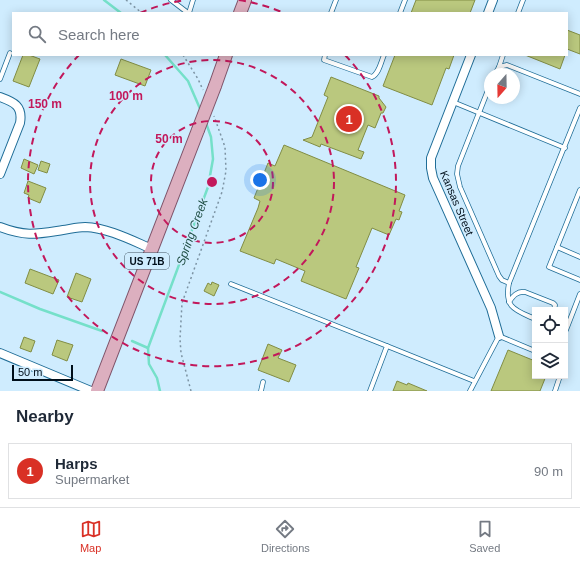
<!DOCTYPE html>
<style>
:root{--surface:#fff;--page:#f2f2f3;--text:#1f2937;--muted:#747a83;--line:#e0e1e3;--accent:#d93025}
body{margin:0;font-family:Arial,sans-serif;background:var(--page);color:var(--text)}
.controls{position:absolute;right:12px;bottom:12px;display:grid;overflow:hidden;border-radius:0px;box-shadow:0 2px 10px #0003}
.controls button{width:36px;height:36px;display:grid;place-items:center;padding:0;border:0;border-bottom:1px solid var(--line);background:var(--surface);color:var(--text);font:20px sans-serif}
.compass{position:absolute;left:484px;top:68px;width:36px;height:36px;border-radius:50%;background:var(--surface);box-shadow:0 2px 10px #0003;rotate:200deg}
.scale{position:absolute;left:12px;bottom:10px;width:61px;box-sizing:border-box;padding-left:4px;border:2px solid #000f1b;border-top:0;font-size:11px;line-height:14px;white-space:nowrap;color:#000f1b;-webkit-text-stroke:3px #cfecfe;paint-order:stroke}
.you{position:absolute;left:260px;top:180px;width:14px;height:14px;margin:-10px;border:3px solid #fff;border-radius:50%;background:#1a73e8;box-shadow:0 0 0 6px #1a73e833}
.badge{display:grid;place-items:center;width:26px;height:26px;border-radius:50%;background:var(--accent);color:#fff;font-size:13px;font-weight:700}
.pin{position:absolute;translate:-50% -50%;border:2px solid #fff;box-shadow:0 1px 4px #0006}
.list{margin:0;padding:0;list-style:none}
h2{display:flex;justify-content:space-between;align-items:center;height:52px;margin:0;padding:0 16px;font-size:17px}
h2 small{font-size:13px;font-weight:400;color:var(--muted)}
.list li{display:grid;grid-template-columns:26px 1fr auto;gap:12px;align-items:center;box-sizing:border-box;height:56px;margin:0 8px 8px;padding:0 8px;border:1px solid var(--line);border-radius:0px}
.list b{display:block;font-size:15px;white-space:nowrap}
.list p{margin:0;font-size:13px;white-space:nowrap;color:var(--muted)}
.list em{font-size:13px;font-style:normal;color:var(--muted)}
.icon{flex:none;width:22px;height:22px;fill:none;stroke:currentColor;stroke-width:2;stroke-linecap:round;stroke-linejoin:round}
.map{position:relative;flex:none;width:580px;height:391px;overflow:hidden}
.search{position:absolute;background:var(--surface);box-shadow:0 2px 10px #0003;left:12px;right:12px;top:12px;height:44px;display:flex;align-items:center;gap:10px;box-sizing:border-box;padding:0 14px;border-radius:0px;color:var(--muted);font-size:15px}
.sheet{height:116px;background:var(--surface)}
nav{display:flex;justify-content:space-around;align-items:center;box-sizing:border-box;height:56px;border-top:1px solid var(--line);background:var(--surface);font-size:11px;color:var(--muted)}
nav a{display:grid;justify-items:center;gap:2px}
nav .on{color:var(--accent)}
.map>svg:first-child{display:block}
</style>
<div class="map">
<svg width="580" height="391" viewBox="0 0 580 391">
<rect width="100%" height="100%" fill="#cfecfe"/>
<g fill="none" stroke-linecap="round" stroke-linejoin="round">
<!-- stream -->
<g stroke="#75e0c9" stroke-width="2.5">
<path d="M104 0 121 13"/>
<path d="M165 55 188 81 201 111"/>
<path d="M0 292 40 309 102 331"/>
<path d="M132 341 148 348"/>
<path d="M160 391 157 378 149 364 148 348 208 187 213 159 211 137 206 123"/>
</g>
</g>
<!-- building -->
<g fill="#bac87e" stroke="#818d44">
<path d="M416 0H475L470 13H411Z"/>
<path d="M567 30 580 35V54L567 49Z"/>
<path d="M23 55H29L40 59 29 87 13 81Z"/>
<path d="M395 55H454L449 69 446 68 432 105 383 86Z"/>
<path d="M525 55H565L560 69Z"/>
<path d="M121 59 151 70 145 86 115 75Z"/>
<path d="M331 77 379 96V98L386 107 383 113H381L375 128 368 125 358 150 364 152 361 159 321 144 320 147 303 140 312 137 328 97 324 95Z"/>
<path d="M284 145 405 195 399 211 402 212 399 220 396 219 389 235 372 228 356 267 359 268 346 299 301 281 305 271 276 259 274 264 240 251 258 208 260 201 254 198 268 163 275 166Z"/>
<path d="M24 159 38 165 34 174 21 168Z"/>
<path d="M41 161 50 164 47 173 38 170Z"/>
<path d="M28 181 46 188 40 203 28 198 29 195 24 193Z"/>
<path d="M30 269 59 280 53 294 25 283Z"/>
<path d="M76 273 91 279 82 302 67 297Z"/>
<path d="M212 282 219 285 214 296 204 291 208 283 211 285Z"/>
<path d="M24 337 35 341 31 352 20 348Z"/>
<path d="M57 340 73 345 67 361 52 355Z"/>
<path d="M268 344 282 350 278 358 296 365 289 382 258 370Z"/>
<path d="M508 350 535 361V376H546L540 391H491Z"/>
<path d="M397 381 407 385 408 383 427 391H393Z"/>
</g>
<g fill="none" stroke-linecap="round" stroke-linejoin="round">
<defs>
<g id="service">
<path d="M171 0 188 13"/>
<path d="M189 13 193 0"/>
<path d="M331 13 336 0"/>
<path d="M400 13 405 0"/>
<path d="M518 13 523 0"/>
<path d="M325 55 324 60 372 77C379 74 381 62 384 55"/>
<path d="M499 67 503 55"/>
<path d="M495 74 499 67 507 65 580 94"/>
<path d="M0 79 10 53"/>
<path d="M490 85 458 166 457 174 460 187 499 276 502 280 509 283"/>
<path d="M453 102 565 148"/>
<path d="M580 190 549 267 580 280"/>
<path d="M557 247 580 257"/>
<path d="M231 284 387 346 370 391"/>
<path d="M509 302C513 296 517 291 525 292L553 303 555 305 554 310"/>
<path d="M535 319C515 310 504 308 509 283L580 108"/>
<path d="M566 330 580 294"/>
<path d="M387 346 474 381"/>
<path d="M261 391 263 382"/>
<path d="M470 391 499 336 535 351"/>
<path d="M555 391 560 376"/>
</g>
<g id="minor">
<path d="M488 13 493 0"/>
<path d="M471 55 431 158V168L433 178 491 308 499 336"/>
<path d="M0 97C14 102 23 106 20 123L0 174"/>
<path d="M0 227C26 237 37 234 63 230 70 229 78 227 85 227 108 228 131 240 152 249"/>
<path d="M0 353 91 391"/>
</g>
<g id="primary">
<path d="M240 13 245 0"/>
<path d="M215 86 226 55"/>
<path d="M97 391 198 130"/>
</g>
</defs>
<!-- service casing -->
<use href="#service" stroke="#1f6d97" stroke-width="5.5"/>
<!-- minor casing -->
<use href="#minor" stroke="#1f6d97" stroke-width="10"/>
<!-- primary casing -->
<use href="#primary" stroke="#7f546a" stroke-width="14"/>
<!-- path -->
<g stroke="#7c93a3" stroke-width="1.5" stroke-dasharray="2 3" stroke-linecap="butt">
<path d="M126 0 142 13"/>
<path d="M183 55 198 79 203 90"/>
<path d="M191 391 181 353 180 339 182 303 222 192 226 171 225 147 214 116"/>
</g>
<!-- service -->
<use href="#service" stroke="#fff" stroke-width="4"/>
<!-- minor -->
<use href="#minor" stroke="#fff" stroke-width="8"/>
<!-- primary -->
<use href="#primary" stroke="#dcafbf" stroke-width="12"/>
<defs>
<path id="primary-bridge" d="M198 130 215 86"/>
</defs>
<!-- primary-bridge casing -->
<use href="#primary-bridge" stroke="#7f546a" stroke-width="14" stroke-linecap="butt"/>
<!-- primary-bridge -->
<use href="#primary-bridge" stroke="#dcafbf" stroke-width="12"/>
</g>
<!-- distance rings -->
<g fill="none" stroke="#c2185b" stroke-width="2" stroke-dasharray="7 5">
<circle cx="212" cy="182" r="61"/>
<circle cx="212" cy="182" r="122"/>
<path d="M140 13A184 184 0 0 1 185 0M239 0A184 184 0 0 1 284 13M345 55A184 184 0 1 1 79 55"/>
</g>
<g text-anchor="middle" dominant-baseline="central" stroke-width="3" stroke-linejoin="round" paint-order="stroke">
<!-- shield labels -->
<rect fill="#cfecfe" stroke="#3e515f" stroke-width="1" x="125" y="253" width="44" height="16" rx="3"/>
<g font-size="10" font-weight="bold" fill="#000f1b">
<text x="147" y="261">US 71B</text>
</g>
<!-- street labels -->
<g font-size="11" fill="#000f1b" stroke="#cfecfe">
<text transform="translate(457 203) rotate(67)">Kansas Street</text>
</g>
<!-- water labels -->
<g font-size="12" font-style="italic" fill="#1f4e44" stroke="#cfecfe">
<text transform="translate(192 232) rotate(-70)">Spring Creek</text>
</g>
</g>
<circle cx="212" cy="182" r="6" fill="#c2185b" stroke="#cfecfe" stroke-width="2"/>
<g font-size="12" text-anchor="middle" font-weight="bold" fill="#c2185b" stroke="#cfecfe" stroke-width="3" stroke-linejoin="round" paint-order="stroke">
<text x="126" y="100">100 m</text>
<text x="45" y="108">150 m</text>
<text x="169" y="143">50 m</text>
</g>
</svg>
<div class="controls">
<button><svg class="icon" aria-label="locate" viewBox="0 0 24 24"><circle cx="12" cy="12" r="6"/><path d="M12 2v4M12 18v4M2 12h4M18 12h4"/></svg></button>
<button><svg class="icon" aria-label="layers" viewBox="0 0 24 24"><path d="M12 4l9 5-9 5-9-5zM3 14l9 5 9-5"/></svg></button>
</div>
<svg class="compass" viewBox="-18 -18 36 36"><path d="M0-13l5 13h-10z" fill="#e53935"/><path d="M0 13l5-13h-10z" fill="#747a83"/></svg>
<div class="scale">50 m</div>
<div class="you"></div>
<div class="pin badge" style="left:349px;top:119px">1</div>
<div class="search"><svg class="icon" aria-label="search" viewBox="0 0 24 24"><circle cx="10" cy="10" r="6"/><path d="M15 15l6 6"/></svg>Search here</div>
</div>
<section class="sheet">
<h2>Nearby<small></small></h2>
<ul class="list">
<li><span class="badge">1</span><div><b>Harps</b><p>Supermarket</p></div><em>90 m</em></li>
</ul>
</section>
<nav>
<a class="on"><svg class="icon" aria-label="map" viewBox="0 0 24 24"><path d="M3 6l6-2 6 2 6-2v14l-6 2-6-2-6 2zM9 4v14M15 6v14"/></svg>Map</a>
<a><svg class="icon" aria-label="directions" viewBox="0 0 24 24"><path d="M12 3l9 9-9 9-9-9zM9 14v-3h6M13 9l2 2-2 2"/></svg>Directions</a>
<a><svg class="icon" aria-label="saved" viewBox="0 0 24 24"><path d="M7 4h10v16l-5-4-5 4z"/></svg>Saved</a>
</nav>
